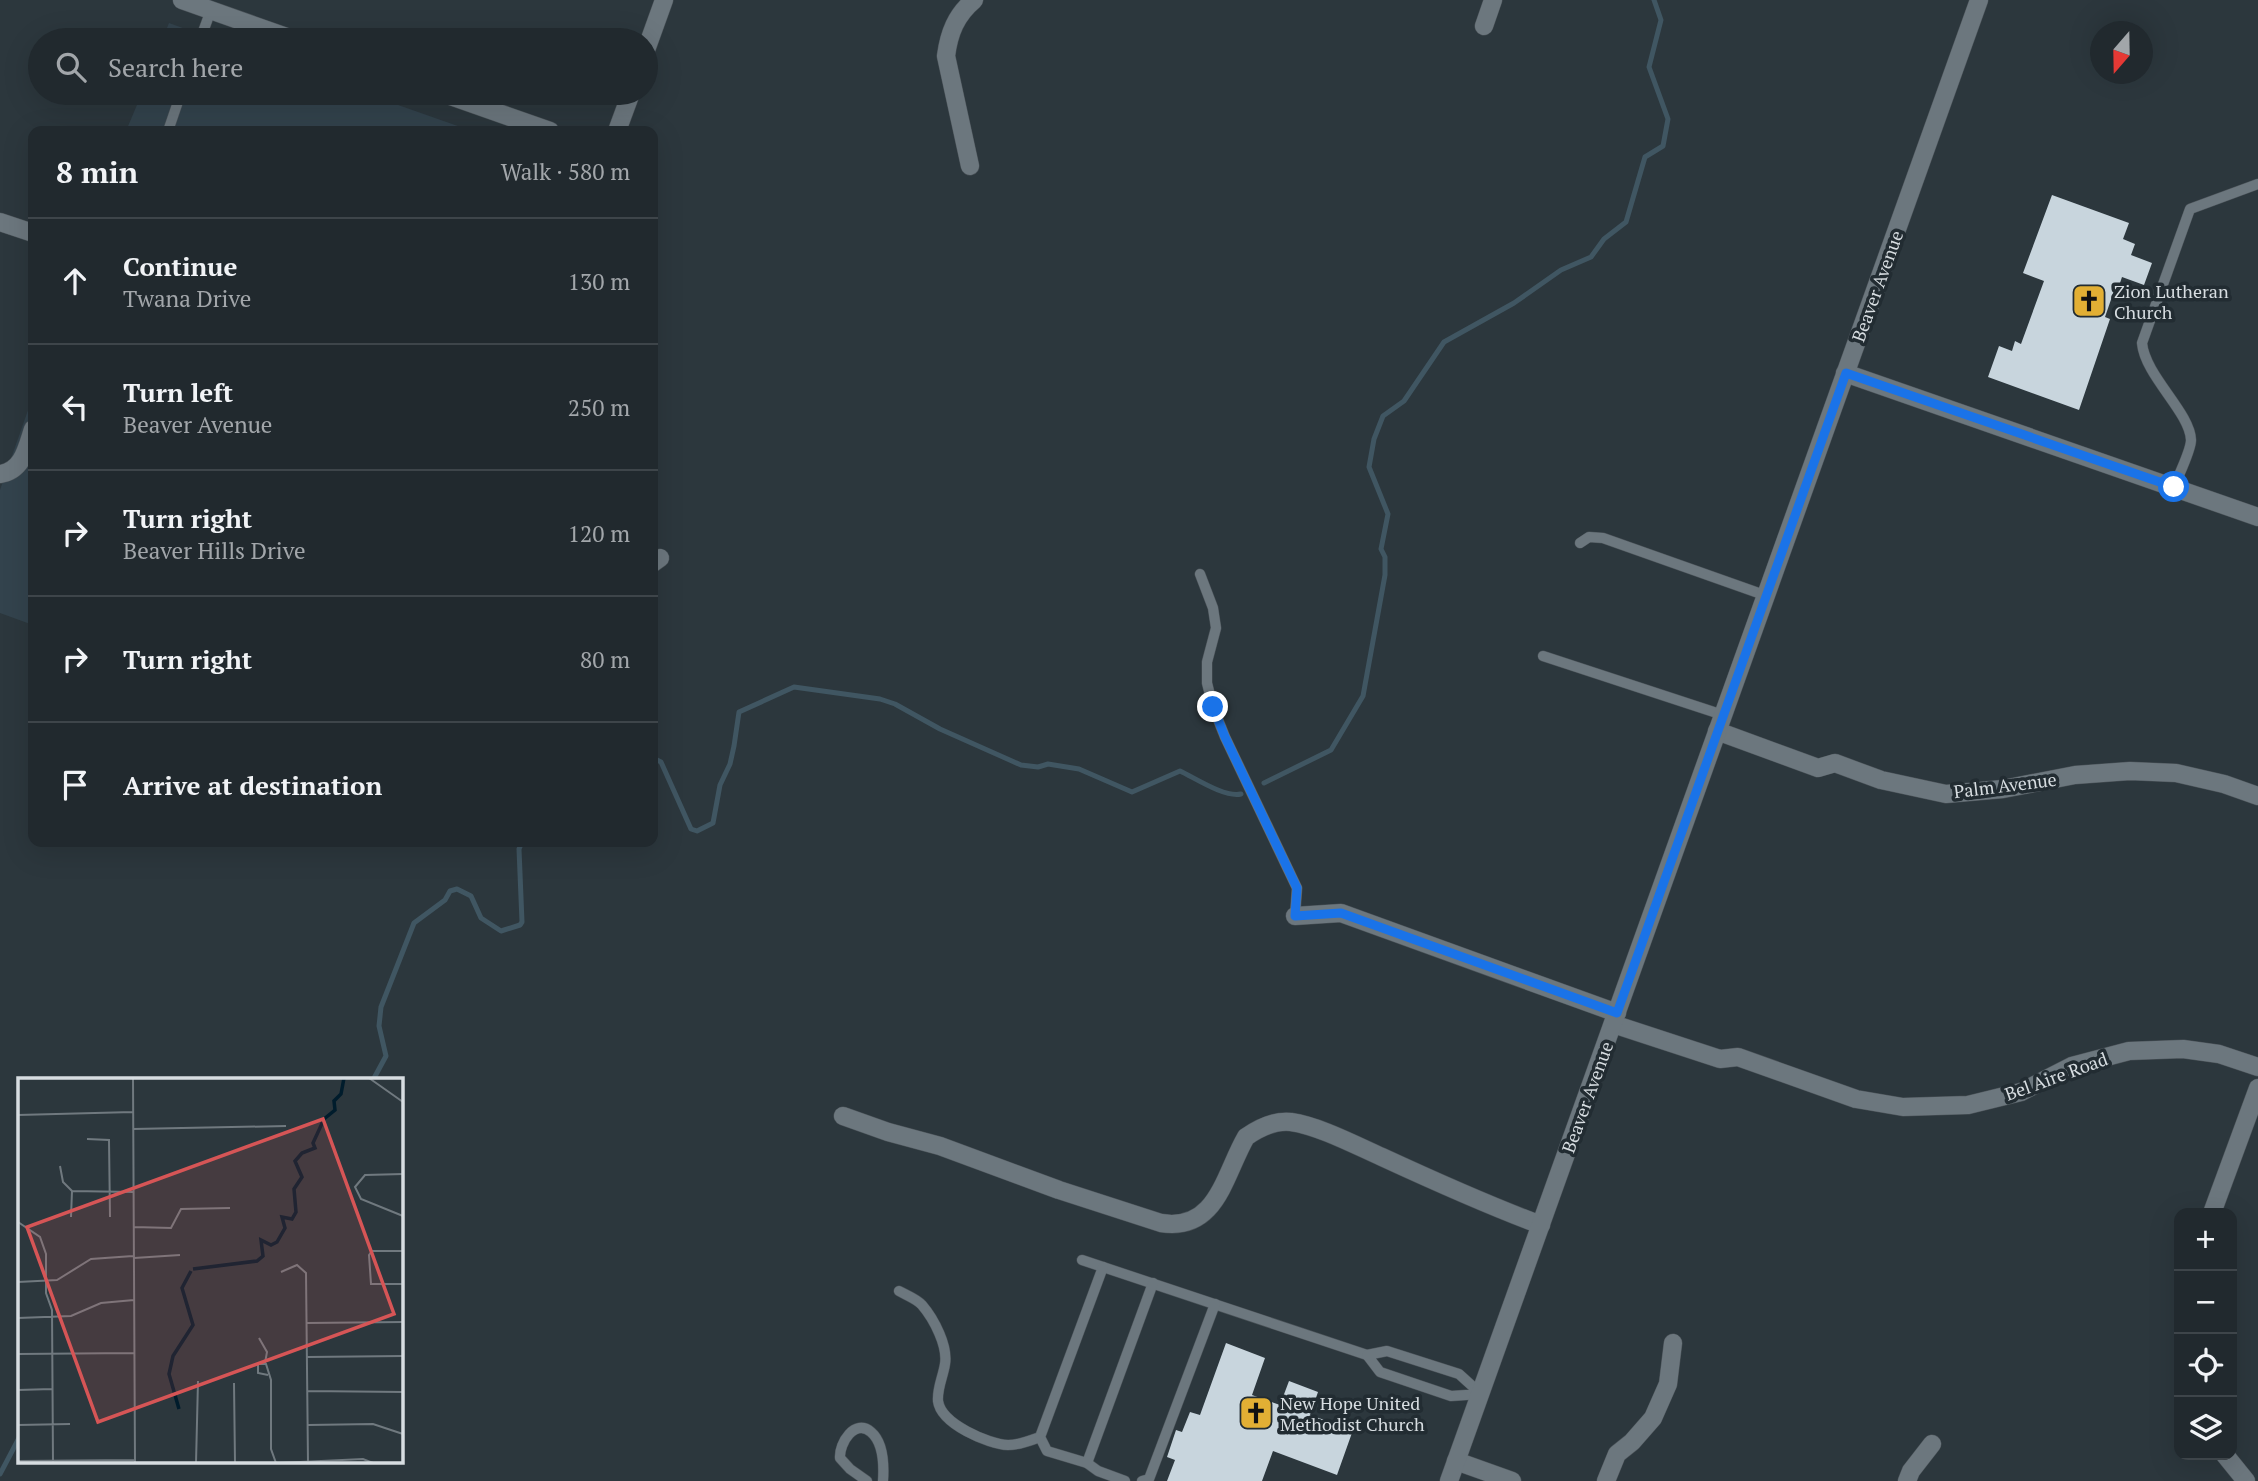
<!DOCTYPE html>
<meta charset="utf-8">
<style>
:root{--surface:#21292e;--page:#293136;--text:#f1f3f6;--muted:#a2a6aa;--line:#3e454a}
body{margin:0;font-family:"PT Serif",serif;background:var(--page);color:var(--text)}
.controls{position:absolute;right:21px;bottom:21px;display:grid;overflow:hidden;border-radius:14px;box-shadow:0 7px 28px #0002}
.controls button{width:63px;height:63px;display:grid;place-items:center;padding:0;border:0;border-bottom:2px solid var(--line);background:var(--surface);color:var(--text);font:35px sans-serif}
.compass{position:absolute;left:2090px;top:21px;width:63px;height:63px;border-radius:50%;background:var(--surface);box-shadow:0 7px 28px #0002;rotate:200deg}
.stop{position:absolute;width:21px;height:21px;margin:-16px;border:5px solid #1a73e8;border-radius:50%;background:#fff}
.stop.end{background:#1a73e8;border-color:#fff;box-shadow:0 2px 7px #0008}
.list{margin:0;padding:0;list-style:none}
h2{display:flex;justify-content:space-between;align-items:center;height:91px;margin:0;padding:0 28px;font-size:30px}
h2 small{font-size:23px;font-weight:400;color:var(--muted)}
.list li{display:grid;grid-template-columns:46px 1fr auto;gap:21px;align-items:center;box-sizing:border-box;height:126px;padding:0 28px;border-top:2px solid var(--line)}
.list b{display:block;font-size:26px;white-space:nowrap}
.list p{margin:0;font-size:23px;white-space:nowrap;color:var(--muted)}
.list em{font-size:23px;font-style:normal;color:var(--muted)}
.icon{flex:none;width:38px;height:38px;fill:none;stroke:currentColor;stroke-width:2;stroke-linecap:round;stroke-linejoin:round}
.map{position:relative;flex:none;width:2258px;height:1481px;overflow:hidden}
.search{position:absolute;background:var(--surface);box-shadow:0 7px 28px #0002;left:28px;top:28px;width:630px;height:77px;display:flex;align-items:center;gap:18px;box-sizing:border-box;padding:0 24px;border-radius:38px;color:var(--muted);font-size:26px}
.panel{position:absolute;background:var(--surface);box-shadow:0 7px 28px #0002;left:28px;top:126px;width:630px;height:721px;border-radius:14px}
.map>svg:first-child{display:block}
</style>
<div class="map">
<svg width="2258" height="1481" viewBox="0 0 2258 1481">
<rect width="100%" height="100%" fill="#2c373d"/>
<!-- built -->
<g fill="#33434d">
<path d="M169 23 216 40H162Z"/>
<path d="M142 93H364L472 131H126Z"/>
<path d="M33 396V625L0 613V490Z"/>
</g>
<g fill="none" stroke-linecap="round" stroke-linejoin="round">
<!-- stream -->
<g stroke="#405662" stroke-width="5">
<path d="M653 758 661 762 691 829 697 831 713 823 720 785 730 764 734 746 739 712 794 687 880 699 895 704 940 729 1021 765 1038 767 1048 764 1079 769 1132 792 1180 771C1195 778 1225 798 1241 794"/>
<path d="M1264 783 1331 750 1363 696 1385 575V557L1381 549 1388 514 1369 467 1374 439 1383 416 1404 401 1444 342 1514 303 1561 270 1591 257 1604 239 1626 222 1645 157 1663 146 1668 119 1649 67 1661 20 1654 0"/>
<path d="M373 1080 386 1056 379 1026 381 1007 414 923 445 900 450 891 457 889 471 896 481 918 501 931 520 925 522 922 519 849 522 842"/>
<path d="M0 1474 19 1438"/>
</g>
</g>
<!-- building -->
<g fill="#c8d5dd">
<path d="M2052 195 2129 223 2123 239 2135 244 2131 255 2152 263 2144 285 2122 277 2119 286 2116 285 2105 317 2110 319 2079 410 1988 377 1999 346 2012 351 2015 341 2021 344 2044 281 2023 273Z"/>
<path d="M1226 1343 1265 1358 1252 1395 1280 1405 1289 1381 1318 1392 1310 1415 1353 1430 1337 1475 1273 1451 1262 1481H1167L1175 1460 1167 1457 1176 1430 1182 1432 1190 1412 1200 1415Z"/>
</g>
<g fill="none" stroke-linecap="round" stroke-linejoin="round">
<defs>
<g id="service">
<path d="M200 40 211 10"/>
<path d="M168 131 181 93"/>
<path d="M2174 487C2178 476 2191 451 2191 440 2190 412 2145 376 2142 343L2190 209 2258 184"/>
<path d="M1580 543 1589 537 1603 538 1767 596"/>
<path d="M1200 574 1213 608 1216 628 1207 662V683L1213 707 1225 737 1297 888 1295 916"/>
<path d="M1543 656 1723 715"/>
<path d="M1082 1260 1367 1355"/>
<path d="M899 1291C906 1295 917 1299 922 1305 934 1319 948 1346 945 1364 943 1377 937 1388 938 1401 941 1424 988 1444 1008 1445 1020 1445 1029 1441 1040 1437"/>
<path d="M1387 1351 1459 1374 1481 1394 1451 1396 1380 1372 1367 1355Z"/>
<path d="M1087 1463 1047 1451 1040 1437 1103 1267"/>
<path d="M867 1481 850 1469 840 1458C839 1443 855 1418 871 1432 884 1443 884 1466 883 1481"/>
<path d="M1125 1481 1098 1471 1087 1463 1153 1283"/>
<path d="M1142 1481 1149 1479 1215 1304"/>
</g>
<g id="minor">
<path d="M182 0 295 40"/>
<path d="M1484 26 1493 0"/>
<path d="M646 50 664 0"/>
<path d="M442 93 550 131"/>
<path d="M617 131 631 93"/>
<path d="M970 166 946 56C949 33 956 15 974 0"/>
<path d="M0 222 33 233"/>
<path d="M1845 373 2258 517"/>
<path d="M0 474C23 471 27 447 33 429"/>
<path d="M653 563 660 558"/>
<path d="M1717 731 1818 768 1835 763 1881 780 1946 794 2003 789 2075 775 2130 771 2176 773 2224 784 2258 796"/>
<path d="M1295 916 1341 913 1617 1013"/>
<path d="M1613 1024 1720 1059 1738 1057 1856 1099 1903 1107 1968 1105 2021 1092 2072 1066 2129 1051 2183 1049 2219 1054 2258 1067"/>
<path d="M843 1116 888 1132 940 1146 1059 1190 1161 1223C1217 1232 1224 1175 1246 1137 1259 1128 1274 1120 1291 1122 1319 1126 1355 1145 1382 1157 1434 1181 1487 1205 1541 1225"/>
<path d="M2212 1213 2258 1088"/>
<path d="M2225 1455 2246 1481"/>
<path d="M1456 1461 1512 1481"/>
<path d="M1606 1481 1617 1454 1632 1442 1653 1418 1668 1384 1673 1343"/>
<path d="M1907 1481 1911 1471 1932 1444"/>
</g>
<path id="secondary" d="M1449 1481 1979 0"/>
</defs>
<!-- service casing -->
<use href="#service" stroke="#4b5359" stroke-width="11"/>
<!-- minor casing -->
<use href="#minor" stroke="#4b5359" stroke-width="19"/>
<!-- secondary casing -->
<use href="#secondary" stroke="#4b5359" stroke-width="19"/>
<!-- service -->
<use href="#service" stroke="#6c777e" stroke-width="10"/>
<!-- minor -->
<use href="#minor" stroke="#6c777e" stroke-width="18"/>
<!-- secondary -->
<use href="#secondary" stroke="#6c777e" stroke-width="18"/>
</g>
<g fill="none" stroke-linecap="round" stroke-linejoin="round">
<!-- route -->
<path stroke="#1a73e8" stroke-width="9" d="M1213 707 1225 737 1297 888 1295 916 1341 913 1617 1013 1846 373 2174 487"/>
</g>
<!-- icons -->
<defs>
<symbol id="church-square" viewBox="-11 -11 22 22"><rect x="-9" y="-9" width="18" height="18" rx="4" fill="#e2af34" stroke="#222c32"/><path d="M-1.2-6h2.4v3.5h3.3v2.4h-3.3V6h-2.4V-.1h-3.3v-2.4h3.3Z" fill="#111"/></symbol>
</defs>
<g fill-rule="evenodd">
<use href="#church-square" x="2070" y="282" width="38" height="38"/>
<use href="#church-square" x="1237" y="1394" width="38" height="38"/>
</g>
<g text-anchor="middle" dominant-baseline="central" stroke-width="7" stroke-linejoin="round" paint-order="stroke">
<!-- street labels -->
<g font-size="18" fill="#d7dde1" stroke="#222c32">
<text transform="translate(1877 286) rotate(-70)">Beaver Avenue</text>
<text transform="translate(2005 785) rotate(-7)">Palm Avenue</text>
<text transform="translate(2056 1076) rotate(-20)">Bel Aire Road</text>
<text transform="translate(1587 1097) rotate(-70)">Beaver Avenue</text>
</g>
<!-- poi labels -->
<g font-size="18" fill="#d7dde1" stroke="#222c32" text-anchor="start">
<text x="2114" y="291">Zion Lutheran<tspan x="2114" dy="21">Church</tspan></text>
<text x="1280" y="1403">New Hope United<tspan x="1280" dy="21">Methodist Church</tspan></text>
</g>
</g>
<!-- overview -->
<g transform="translate(18 1078)">
<rect width="385" height="385" fill="#2c373d"/>
<path fill="none" stroke="#001c2c" stroke-width="3.5" d="M175 191 239 183 245 178 243 162 253 167 259 164 267 150 264 139 274 141 278 134 276 111 284 99 277 83 284 75 297 70 295 65 306 41 317 32 316 23 323 16 326 0M161 331 151 296 155 278 175 247 164 210 173 193"/>
<path fill="none" stroke="#70797f" stroke-width="2" d="M115 0 117 385M351 0 385 24M0 37 115 34M115 51 268 48M69 61 91 62 92 139M42 88 45 104 54 113 53 139M385 96 347 97 337 109 343 121 385 138M54 113 115 114M0 144 22 159 28 176V215L34 232 35 385M116 149 153 150 163 131 212 130M385 173H354L351 177 353 206H385M116 180 162 177M263 194 279 187 288 195 290 385M0 204 39 202 73 181 115 178M0 240 53 238 83 225 116 222M289 245 385 244M241 260 249 274 247 285M0 276 116 275M289 279 385 278M250 297 240 295V286H248L253 302V371L258 385M216 305 217 385M0 312 34 311M289 313 385 314M0 347 52 346M290 347 355 346 385 356M0 383 117 382M178 385 180 303M261 385 345 381 355 385"/>
<path fill="#d65556" fill-opacity="0.15" stroke="#d65556" stroke-width="3.5" d="M305 41 376 236 80 344 9 149Z"/>
<rect width="385" height="385" fill="none" stroke="#d7dde1" stroke-width="3.5"/>
</g>
</svg>
<div class="controls">
<button>+</button>
<button>−</button>
<button><svg class="icon" aria-label="locate" viewBox="0 0 24 24"><circle cx="12" cy="12" r="6"/><path d="M12 2v4M12 18v4M2 12h4M18 12h4"/></svg></button>
<button><svg class="icon" aria-label="layers" viewBox="0 0 24 24"><path d="M12 4l9 5-9 5-9-5zM3 14l9 5 9-5"/></svg></button>
</div>
<svg class="compass" viewBox="-18 -18 36 36"><path d="M0-13l5 13h-10z" fill="#e53935"/><path d="M0 13l5-13h-10z" fill="#a2a6aa"/></svg>
<div class="stop" style="left:2174px;top:487px"></div>
<div class="stop end" style="left:1213px;top:707px"></div>
<div class="search"><svg class="icon" aria-label="search" viewBox="0 0 24 24"><circle cx="10" cy="10" r="6"/><path d="M15 15l6 6"/></svg>Search here</div>
<section class="panel">
<h2>8 min<small>Walk · 580 m</small></h2>
<ul class="list">
<li><svg class="icon" aria-label="ahead" viewBox="0 0 24 24"><path d="M12 20V5M6 11l6-6 6 6"/></svg><div><b>Continue</b><p>Twana Drive</p></div><em>130 m</em></li>
<li><svg class="icon" aria-label="left" viewBox="0 0 24 24"><path d="M17 20v-9H6M10 6l-5 5 5 5"/></svg><div><b>Turn left</b><p>Beaver Avenue</p></div><em>250 m</em></li>
<li><svg class="icon" aria-label="right" viewBox="0 0 24 24"><path d="M7 20v-9h11M14 6l5 5-5 5"/></svg><div><b>Turn right</b><p>Beaver Hills Drive</p></div><em>120 m</em></li>
<li><svg class="icon" aria-label="right" viewBox="0 0 24 24"><path d="M7 20v-9h11M14 6l5 5-5 5"/></svg><div><b>Turn right</b></div><em>80 m</em></li>
<li><svg class="icon" aria-label="arrive" viewBox="0 0 24 24"><path d="M6 21V4h12l-3 4 3 4H6"/></svg><div><b>Arrive at destination</b></div></li>
</ul>
</section>
</div>
